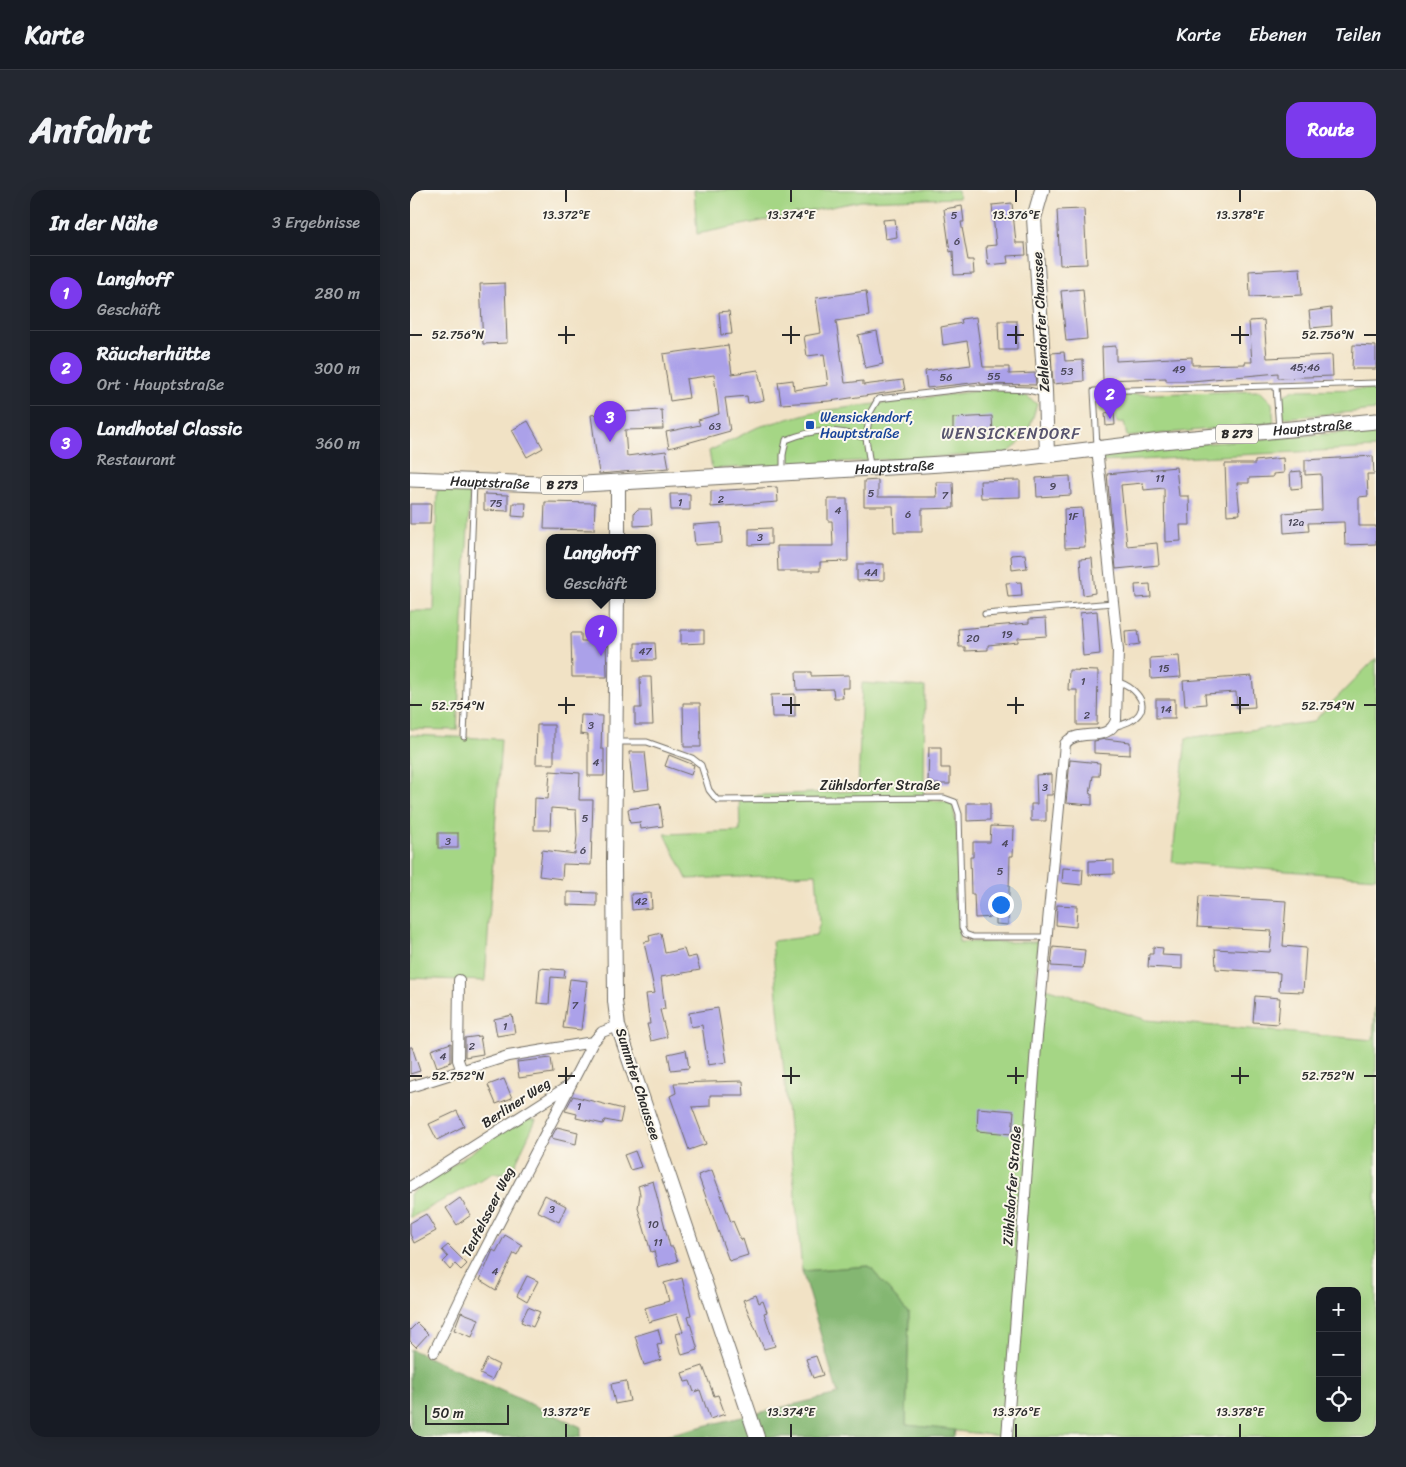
<!DOCTYPE html>
<html lang="de">
<meta charset="utf-8">
<style>
:root{--surface:#171b24;--page:#242831;--text:#f1f3f6;--muted:#9ea1a6;--line:#363941;--accent:#7c3aed}
body{margin:0;font-family:Sriracha,sans-serif;background:var(--page);color:var(--text)}
.controls{position:absolute;right:15px;bottom:15px;display:grid;overflow:hidden;border-radius:10px;box-shadow:0 5px 20px #0002}
.controls button{width:45px;height:45px;display:grid;place-items:center;padding:0;border:0;border-bottom:1px solid var(--line);background:var(--surface);color:var(--text);font:25px sans-serif}
.scale{position:absolute;left:15px;bottom:12px;width:84px;box-sizing:border-box;padding-left:5px;border:2px solid #2b2b2b;border-top:0;font-size:14px;line-height:18px;white-space:nowrap;color:#2b2b2b;-webkit-text-stroke:4px #fbf7ec;paint-order:stroke}
.you{position:absolute;left:590px;top:714px;width:18px;height:18px;margin:-12px;border:4px solid #fff;border-radius:50%;background:#1a73e8;box-shadow:0 0 0 8px #1a73e833}
.badge{display:grid;place-items:center;width:32px;height:32px;border-radius:50%;background:var(--accent);color:#fff;font-size:16px;font-weight:700}
.pin{position:absolute;translate:-50% -41px;filter:drop-shadow(0 1px 2px #0008)}
.pin::after{content:'';position:absolute;top:26px;width:18px;height:15px;background:inherit;clip-path:polygon(0 0,100% 0,50% 100%)}
.popup{position:absolute;left:136px;top:344px;width:110px;height:65px;box-sizing:border-box;display:grid;place-content:center;border-radius:10px;background:var(--surface);filter:drop-shadow(0 1px 4px #0005);font-size:16px;white-space:nowrap;color:var(--muted)}
.popup b{font-size:19px;color:var(--text)}
.popup::after{content:'';position:absolute;left:50%;top:100%;margin-left:-10px;border:10px solid transparent;border-top-color:var(--surface)}
.list{margin:0;padding:0;list-style:none}
h2{display:flex;justify-content:space-between;align-items:center;height:65px;margin:0;padding:0 20px;font-size:21px}
h2 small{font-size:16px;font-weight:400;color:var(--muted)}
.list li{display:grid;grid-template-columns:32px 1fr auto;gap:15px;align-items:center;box-sizing:border-box;height:75px;padding:0 20px;border-top:1px solid var(--line)}
.list b{display:block;font-size:19px;white-space:nowrap}
.list p{margin:0;font-size:16px;white-space:nowrap;color:var(--muted)}
.list em{font-size:16px;font-style:normal;color:var(--muted)}
.icon{flex:none;width:28px;height:28px;fill:none;stroke:currentColor;stroke-width:2;stroke-linecap:round;stroke-linejoin:round}
.map{position:relative;flex:none;width:966px;height:1247px;overflow:hidden;border-radius:15px}
header{display:flex;align-items:center;gap:30px;box-sizing:border-box;height:70px;padding:0 25px;background:var(--surface);border-bottom:1px solid var(--line)}
header strong{font-size:24px}
nav{display:flex;gap:28px;margin-inline-start:auto;font-size:18px}
.intro{display:flex;align-items:center;justify-content:space-between;box-sizing:border-box;height:120px;padding:0 30px}
h1{margin:0;font-size:35px}
.button{padding:12px 22px;border-radius:15px;background:var(--accent);color:#fff;font-size:18px;font-weight:700}
main{display:flex;gap:30px;padding:0 30px}
aside{flex:1;background:var(--surface);border-radius:15px;box-shadow:0 5px 20px #0002}
.map>svg:first-child{display:block}
</style>
<header>
<strong>Karte</strong>
<nav><a>Karte</a><a>Ebenen</a><a>Teilen</a></nav>
</header>
<div class="intro"><h1>Anfahrt</h1><a class="button">Route</a></div>
<main>
<aside>
<h2>In der Nähe<small>3 Ergebnisse</small></h2>
<ul class="list">
<li><span class="badge">1</span><div><b>Langhoff</b><p>Geschäft</p></div><em>280 m</em></li>
<li><span class="badge">2</span><div><b>Räucherhütte</b><p>Ort · Hauptstraße</p></div><em>300 m</em></li>
<li><span class="badge">3</span><div><b>Landhotel Classic</b><p>Restaurant</p></div><em>360 m</em></li>
</ul>
</aside>
<div class="map">
<svg width="966" height="1247" viewBox="0 0 966 1247">
<rect width="100%" height="100%" fill="#fbf7ec"/>
<filter id="ink" filterUnits="userSpaceOnUse"><feTurbulence type="fractalNoise" baseFrequency=".02" numOctaves="2"/><feDisplacementMap in="SourceGraphic" scale="10" xChannelSelector="R" yChannelSelector="G"/><feConvolveMatrix kernelMatrix="1 2 1 2 8 2 1 2 1" color-interpolation-filters="sRGB"/></filter>
<filter id="wash" filterUnits="userSpaceOnUse"><feTurbulence type="fractalNoise" baseFrequency=".0096" numOctaves="4" result="noise"/><feDisplacementMap in="SourceGraphic" scale="20" xChannelSelector="R" yChannelSelector="G"/><feGaussianBlur stdDeviation="1.12" result="paint"/><feColorMatrix in="noise" values="0 0 0 0 0 0 0 0 0 0 0 0 0 0 0 0 0 1.4 0 .05"/><feComposite in="paint" operator="in"/></filter>
<g filter="url(#wash)">
<rect width="100%" height="100%" fill="#f1e2c5"/>
<!-- green -->
<g fill="#a5d685" stroke="#688058" fill-rule="evenodd">
<path d="M284 0H548L549 8 451 11 287 44Z"/>
<path d="M582 199 614 204 627 214C620 237 618 249 597 263L302 279 299 261 348 237 403 222Z"/>
<path d="M966 199V220L873 228 872 212 874 205 884 200Z"/>
<path d="M850 201 862 213 864 233 717 247 714 232 707 233 705 221 689 222V211L700 205Z"/>
<path d="M966 240V258L690 272 691 267 712 260Z"/>
<path d="M27 300 60 301 47 540 0 539V421H24Z"/>
<path d="M966 468V688L762 672 776 548 903 532Z"/>
<path d="M452 493 515 497 514 610 543 612 547 644 549 752H628L626 795 737 830 963 850 966 806V1247H598L496 1235 499 1124 459 1076 392 1081 362 751 406 746 410 732 406 684 277 689 255 644 330 641 329 606 448 601ZM910 1101H947V1228H910Z"/>
<path d="M0 545 91 549 75 791 0 788Z"/>
<path d="M110 929 126 930 101 983H83L0 1028V1004Z"/>
</g>
<!-- forest -->
<g fill="#84b772" stroke="#58714e">
<path d="M459 1076 499 1124 496 1235 545 1240 544 1247H248L428 1204 392 1081Z"/>
<path d="M0 1159 171 1237V1247H0Z"/>
</g>
<g id="blocks">
<!-- building -->
<g fill="#aba1e9">
<path d="M602 13 606 53H615L616 65 597 66 598 73 578 75 576 56 586 55 582 15Z"/>
<path d="M552 16 554 32H551L558 70H563L564 84 544 85 543 61 540 62 534 19Z"/>
<path d="M674 19 677 74 650 75 647 20Z"/>
<path d="M485 29 487 47 475 49 473 30Z"/>
<path d="M890 78 892 105 840 107 839 81Z"/>
<path d="M95 93 97 153 73 154 70 94Z"/>
<path d="M673 99 677 149 656 151 651 101Z"/>
<path d="M456 101 459 126 426 131 435 193 453 191V195L493 190 495 200 420 211 371 214 368 192 383 190 384 200 418 195 414 164 397 166 394 146 411 143 406 108Z"/>
<path d="M921 118 922 136 901 138 899 121Z"/>
<path d="M319 121 322 144 311 145 309 122Z"/>
<path d="M566 127 573 177H599V184L625 183 626 195 570 194V192L517 198 515 181 561 175 557 151 533 155 531 137 552 133 551 129Z"/>
<path d="M854 130 857 168 922 165 923 186 868 188V183L782 191H756V188L693 190 692 157 706 156V171L782 167V175L835 174V172H842L839 131Z"/>
<path d="M588 131H607V160H589Z"/>
<path d="M467 141 473 174 455 178 448 145Z"/>
<path d="M318 155 322 184 348 180 354 210 338 213 337 206 315 208 320 241 259 258 256 242 290 235 288 230 309 224 304 185 276 189 279 208 260 211 253 164Z"/>
<path d="M943 155 966 156V179H942Z"/>
<path d="M654 162 655 171 673 170 674 191 643 194 641 163Z"/>
<path d="M213 220V222L252 220 253 239 215 240 217 266 256 261 259 278 189 284 181 225Z"/>
<path d="M704 222 705 235 696 236 695 223Z"/>
<path d="M582 226 583 243 543 245V228Z"/>
<path d="M118 231 133 258 117 267 102 240Z"/>
<path d="M963 266 964 284H957L958 306 949 307V336H966V354L935 355 934 332 898 333 899 341 874 343 873 323 912 320 911 284 895 285V270Z"/>
<path d="M873 268 874 283 863 284V287L839 288V293H827L830 324 817 325 815 274H845V271Z"/>
<path d="M766 277 769 306H779L780 335H770L771 351 755 352 754 298 734 300 733 293 711 295 717 356 747 353 749 375 706 379 697 284Z"/>
<path d="M891 281 892 298 881 299 880 282Z"/>
<path d="M660 286 661 305 627 307 626 288Z"/>
<path d="M468 290V307H527L526 292H543L544 318 512 319V342H484L483 316H454V291Z"/>
<path d="M610 290V307L571 308 570 291Z"/>
<path d="M367 297 368 312 301 317V301Z"/>
<path d="M74 304 98 305V321L74 320Z"/>
<path d="M260 304H280V320H261Z"/>
<path d="M418 309H437L438 371 410 372V381H368L367 356H423L422 331H418Z"/>
<path d="M135 312 185 313 184 340 134 339Z"/>
<path d="M103 313H116L115 327 102 326Z"/>
<path d="M0 314H21L20 334H0Z"/>
<path d="M672 318 675 357 655 358 654 319Z"/>
<path d="M228 319H241L242 335 224 336V323Z"/>
<path d="M311 333 312 353 285 355 283 335Z"/>
<path d="M361 338V354L339 355V339Z"/>
<path d="M615 364 617 378 602 380 601 365Z"/>
<path d="M682 368 685 403 673 405 670 369Z"/>
<path d="M447 374H474V390L447 391Z"/>
<path d="M611 392 612 406 598 407 596 393Z"/>
<path d="M740 394 741 407 726 408 725 395Z"/>
<path d="M687 421 690 464 673 466 670 423Z"/>
<path d="M636 428 637 446 608 448V452L578 455V460L555 461V457H549L548 439 619 433V429Z"/>
<path d="M271 440H294V453L271 454Z"/>
<path d="M728 440 730 454 716 456 715 441Z"/>
<path d="M161 443H171V451H196L197 487H162Z"/>
<path d="M225 453H245L246 470H225Z"/>
<path d="M769 466 771 487 741 489 740 468Z"/>
<path d="M659 480 688 481 687 535H667V500H658Z"/>
<path d="M386 482H401V486L439 485V498H432L433 508H424L423 499 387 500Z"/>
<path d="M842 486 845 517 827 518 826 502 795 504 796 514 775 516 773 491Z"/>
<path d="M230 487H241L243 535H225V518H231Z"/>
<path d="M385 504V527H362L361 505Z"/>
<rect x="746" y="509" width="19" height="19"/>
<path d="M273 513H290L291 557H274Z"/>
<path d="M171 525 192 526 191 559H194V586H178V545L170 544Z"/>
<path d="M127 535H144V574H126Z"/>
<path d="M695 549 720 552V565L684 563V551Z"/>
<path d="M519 557H531V578H540V594H523V592H518Z"/>
<path d="M219 562H235L239 599 223 601Z"/>
<path d="M259 565 284 575 281 585 255 576Z"/>
<path d="M660 570 690 573 689 586H683L680 604H682V615L656 613Z"/>
<path d="M140 581 170 583 169 610H183L181 675 153 674 152 689 129 686 132 660 165 664 167 646 166 620 141 618 140 640H124L125 608 138 609Z"/>
<path d="M642 584V605H636V631H621V614H627L626 585Z"/>
<path d="M557 613H580V630L557 631Z"/>
<path d="M250 614 253 636 231 639 230 632 220 633 218 619Z"/>
<path d="M581 636 604 637 603 666H600L598 735 586 734V727L565 728 564 704H561L560 667H563V652H580Z"/>
<rect x="28" y="643" width="20" height="15"/>
<path d="M704 670V684L679 685V671Z"/>
<path d="M653 678 673 679 672 695 652 693Z"/>
<path d="M157 702 187 703V716L157 715Z"/>
<path d="M241 703 242 718 222 720 221 704Z"/>
<path d="M789 706 876 711 873 756 896 758 893 802 869 801 870 783 806 779 805 759 860 762 862 741 787 737Z"/>
<path d="M647 715 667 716 666 737 646 735Z"/>
<path d="M251 743 255 763 274 759 277 768 286 766 290 780 251 787 255 819 250 820 257 847 241 851 237 834H240L236 804 245 803 234 752 240 751 239 746Z"/>
<path d="M643 757 675 760 673 778 641 776Z"/>
<path d="M743 757 753 758 752 765 772 766V779L738 777 739 764H743Z"/>
<path d="M130 778 155 780 154 788 141 787 139 814 127 813Z"/>
<path d="M160 789 177 791 171 840 153 838Z"/>
<path d="M845 806 870 808 868 834 843 832Z"/>
<path d="M308 818 317 872 298 875 292 835 281 837 279 823Z"/>
<path d="M102 825 105 843 87 846 84 829Z"/>
<path d="M70 846 73 864 55 867V848Z"/>
<path d="M41 853V872L27 877 21 860Z"/>
<path d="M0 857H2L10 881 0 884Z"/>
<path d="M276 860 279 878 261 880 258 864Z"/>
<path d="M141 868 143 883 109 888 107 872Z"/>
<path d="M94 889 102 908 86 914 78 895Z"/>
<path d="M333 891 334 905H300V916L282 917 296 954 279 960 260 906 266 903 264 893Z"/>
<path d="M163 906 213 919 210 933 195 930 193 934 166 928 167 924 155 921Z"/>
<path d="M568 918 604 921 602 944 567 941Z"/>
<path d="M47 921 54 936 27 950 19 934Z"/>
<path d="M147 937 168 942 166 954 141 948Z"/>
<path d="M225 961 231 977 220 980 214 965Z"/>
<path d="M302 980 321 1032 323 1031 331 1050 333 1049 338 1065 319 1071 288 985Z"/>
<path d="M243 991 260 1057H263L268 1071 248 1077 244 1061 241 1062 228 1018 230 1004 228 996Z"/>
<path d="M135 1005 156 1016 149 1032 127 1021Z"/>
<path d="M50 1008 61 1025 47 1035 36 1018Z"/>
<path d="M16 1024 26 1041 4 1053 0 1044V1033Z"/>
<path d="M95 1045 112 1055 107 1065 104 1063 86 1100 70 1090 83 1060 86 1062Z"/>
<path d="M38 1055 57 1074 51 1080 45 1074 40 1080 33 1072 38 1067 32 1060Z"/>
<path d="M117 1086 128 1091 117 1112 107 1106Z"/>
<path d="M272 1088 281 1125 278 1126 288 1160 272 1165 266 1144 273 1142 267 1124 239 1132 235 1118 259 1111 254 1093Z"/>
<path d="M346 1105 349 1113 353 1111 357 1122 354 1123 365 1156 354 1159 333 1110Z"/>
<path d="M118 1117 130 1122 123 1137 111 1132Z"/>
<path d="M51 1122 69 1129 62 1147 44 1140Z"/>
<path d="M7 1133 18 1144 6 1157 0 1151V1140Z"/>
<path d="M248 1139 252 1154 247 1155 251 1170 234 1175 225 1146Z"/>
<path d="M406 1166 413 1185 403 1188 396 1169Z"/>
<path d="M77 1169 89 1175 82 1190 70 1184Z"/>
<path d="M293 1176 304 1206 308 1205 315 1224 300 1229 290 1200 284 1202 280 1191 275 1192 272 1183Z"/>
<path d="M216 1191 220 1211 205 1214 201 1194Z"/>
</g>
</g>
</g>
<g filter="url(#ink)">
<use href="#blocks" fill-opacity="0" stroke="#706b61" stroke-width="1"/>
<g fill="none" stroke-linecap="round" stroke-linejoin="round">
<defs>
<g id="lane">
<path d="M866 197 869 239"/>
<path d="M456 248 460 223 468 209 561 198 618 200 635 204"/>
<path d="M687 256 684 201 966 193"/>
<path d="M373 281V265L376 250C405 238 426 239 456 248L460 275"/>
<path d="M575 424 703 413"/>
<path d="M704 537C713 534 723 532 729 524 739 510 721 496 709 492"/>
<path d="M54 547 64 293"/>
<path d="M207 552H237L282 568 291 575 299 600 307 610 534 608 545 612 549 624 552 738 555 744 563 747H636"/>
</g>
<g id="street">
<path d="M49 790 48 870 52 881"/>
<path d="M0 897 98 866 183 852"/>
<path d="M0 997 157 897"/>
<path d="M24 1162 52 1104 183 852 192 842 208 836"/>
<path d="M597 1247 626 857 655 554C667 537 699 554 706 530L708 460 687 258"/>
</g>
<g id="secondary">
<path d="M632 0 624 28 635 201 637 265"/>
<path d="M208 347V293"/>
<path d="M207 405 204 672 205 811 208 836 347 1247"/>
</g>
<g id="primary">
<path id="s1" d="M0 289 156 295 515 275 594 270 752 251 966 231"/>
</g>
</defs>
<!-- lane casing -->
<use href="#lane" stroke="#706b61" stroke-width="7"/>
<!-- street casing -->
<use href="#street" stroke="#706b61" stroke-width="12"/>
<!-- secondary casing -->
<use href="#secondary" stroke="#706b61" stroke-width="16"/>
<!-- primary casing -->
<use href="#primary" stroke="#706b61" stroke-width="17"/>
<!-- lane -->
<use href="#lane" stroke="#fff" stroke-width="5"/>
<!-- street -->
<use href="#street" stroke="#fff" stroke-width="10"/>
<!-- secondary -->
<use href="#secondary" stroke="#fff" stroke-width="14"/>
<!-- primary -->
<use href="#primary" stroke="#fff" stroke-width="15"/>
</g>
</g>
<!-- ticks -->
<path fill="none" stroke="#2b2b2b" stroke-width="2" d="M156 0V12M381 0V12M606 0V12M830 0V12M156 136V154M381 136V154M606 136V154M830 136V154M0 145H12M148 145H165M372 145H390M597 145H614M821 145H839M954 145H966M156 507V524M381 507V524M606 507V524M830 507V524M0 515H12M148 515H165M372 515H390M597 515H614M821 515H839M954 515H966M156 877V894M381 877V894M606 877V894M830 877V894M0 886H12M148 886H165M372 886H390M597 886H614M821 886H839M954 886H966M156 1234V1247M381 1234V1247M606 1234V1247M830 1234V1247"/>
<!-- markers -->
<rect fill="#1a4fb4" stroke="#fbf7ec" stroke-width="2" x="395" y="230" width="10" height="10" rx="2.5"/>
<g text-anchor="middle" dominant-baseline="central" stroke-width="4" stroke-linejoin="round" paint-order="stroke">
<!-- number labels -->
<g font-size="11" fill="#4b485a">
<text x="544" y="25">5</text>
<text x="547" y="51">6</text>
<text x="895" y="177">45;46</text>
<text x="769" y="179">49</text>
<text x="657" y="181">53</text>
<text x="584" y="186">55</text>
<text x="536" y="187">56</text>
<text x="305" y="236">63</text>
<text x="750" y="288">11</text>
<text x="643" y="296">9</text>
<text x="461" y="303">5</text>
<text x="535" y="305">7</text>
<text x="311" y="309">2</text>
<text x="270" y="312">1</text>
<text x="86" y="313">75</text>
<text x="428" y="320">4</text>
<text x="498" y="324">6</text>
<text x="663" y="326">1F</text>
<text x="886" y="332">12a</text>
<text x="350" y="347">3</text>
<text x="461" y="382">4A</text>
<text x="597" y="444">19</text>
<text x="563" y="448">20</text>
<text x="235" y="461">47</text>
<text x="754" y="478">15</text>
<text x="673" y="491">1</text>
<text x="756" y="519">14</text>
<text x="677" y="525">2</text>
<text x="181" y="535">3</text>
<text x="186" y="572">4</text>
<text x="635" y="597">3</text>
<text x="175" y="628">5</text>
<text x="38" y="651">3</text>
<text x="595" y="653">4</text>
<text x="173" y="660">6</text>
<text x="590" y="681">5</text>
<text x="231" y="711">42</text>
<text x="165" y="815">7</text>
<text x="95" y="836">1</text>
<text x="62" y="856">2</text>
<text x="33" y="866">4</text>
<text x="169" y="916">1</text>
<text x="142" y="1019">3</text>
<text x="243" y="1034">10</text>
<text x="248" y="1052">11</text>
<text x="85" y="1081">4</text>
</g>
<!-- shield labels -->
<g fill="#fbf7ec" stroke="#696865" stroke-width="1">
<rect x="806" y="234.5" width="42" height="19" rx="4"/>
<rect x="131" y="285.5" width="42" height="19" rx="4"/>
</g>
<g font-size="12" font-weight="bold" fill="#2b2b2b">
<text x="827" y="244">B 273</text>
<text x="152" y="295">B 273</text>
</g>
<!-- street labels -->
<g font-size="14" fill="#2b2b2b" stroke="#fbf7ec">
<text transform="translate(631 132) rotate(-93)">Zehlendorfer Chaussee</text>
<text stroke="none"><textPath href="#s1" startOffset="905">Hauptstraße</textPath></text>
<text stroke="none"><textPath href="#s1" startOffset="485">Hauptstraße</textPath></text>
<text stroke="none"><textPath href="#s1" startOffset="80">Hauptstraße</textPath></text>
<text x="470" y="595">Zühlsdorfer Straße</text>
<text transform="translate(228 894) rotate(72)">Summter Chaussee</text>
<text transform="translate(106 913) rotate(-33)">Berliner Weg</text>
<text transform="translate(602 996) rotate(-86)">Zühlsdorfer Straße</text>
<text transform="translate(78 1022) rotate(-63)">Teufelsseer Weg</text>
</g>
<!-- transit labels -->
<g font-size="14" fill="#164399" stroke="#fbf7ec" text-anchor="start">
<text x="410" y="227">Wensickendorf,<tspan x="410" dy="16">Hauptstraße</tspan></text>
</g>
<!-- quarter labels -->
<g font-size="16" letter-spacing="1" fill="#58546e" stroke="#fbf7ec">
<text x="601" y="243">WENSICKENDORF</text>
</g>
</g>
<g font-size="12" text-anchor="middle" fill="#2b2b2b" stroke="#fbf7ec" stroke-width="4" stroke-linejoin="round" paint-order="stroke">
<text x="156" y="29">13.372°E</text>
<text x="381" y="29">13.374°E</text>
<text x="606" y="29">13.376°E</text>
<text x="830" y="29">13.378°E</text>
<text x="48" y="149">52.756°N</text>
<text x="918" y="149">52.756°N</text>
<text x="48" y="520">52.754°N</text>
<text x="918" y="520">52.754°N</text>
<text x="48" y="890">52.752°N</text>
<text x="918" y="890">52.752°N</text>
<text x="156" y="1226">13.372°E</text>
<text x="381" y="1226">13.374°E</text>
<text x="606" y="1226">13.376°E</text>
<text x="830" y="1226">13.378°E</text>
</g>
</svg>
<div class="controls">
<button>+</button>
<button>−</button>
<button><svg class="icon" aria-label="locate" viewBox="0 0 24 24"><circle cx="12" cy="12" r="6"/><path d="M12 2v4M12 18v4M2 12h4M18 12h4"/></svg></button>
</div>
<div class="scale">50 m</div>
<div class="you"></div>
<div class="pin badge" style="left:191px;top:466px">1</div>
<div class="popup"><b>Langhoff</b>Geschäft</div>
<div class="pin badge" style="left:700px;top:229px">2</div>
<div class="pin badge" style="left:200px;top:252px">3</div>
</div>
</main>
